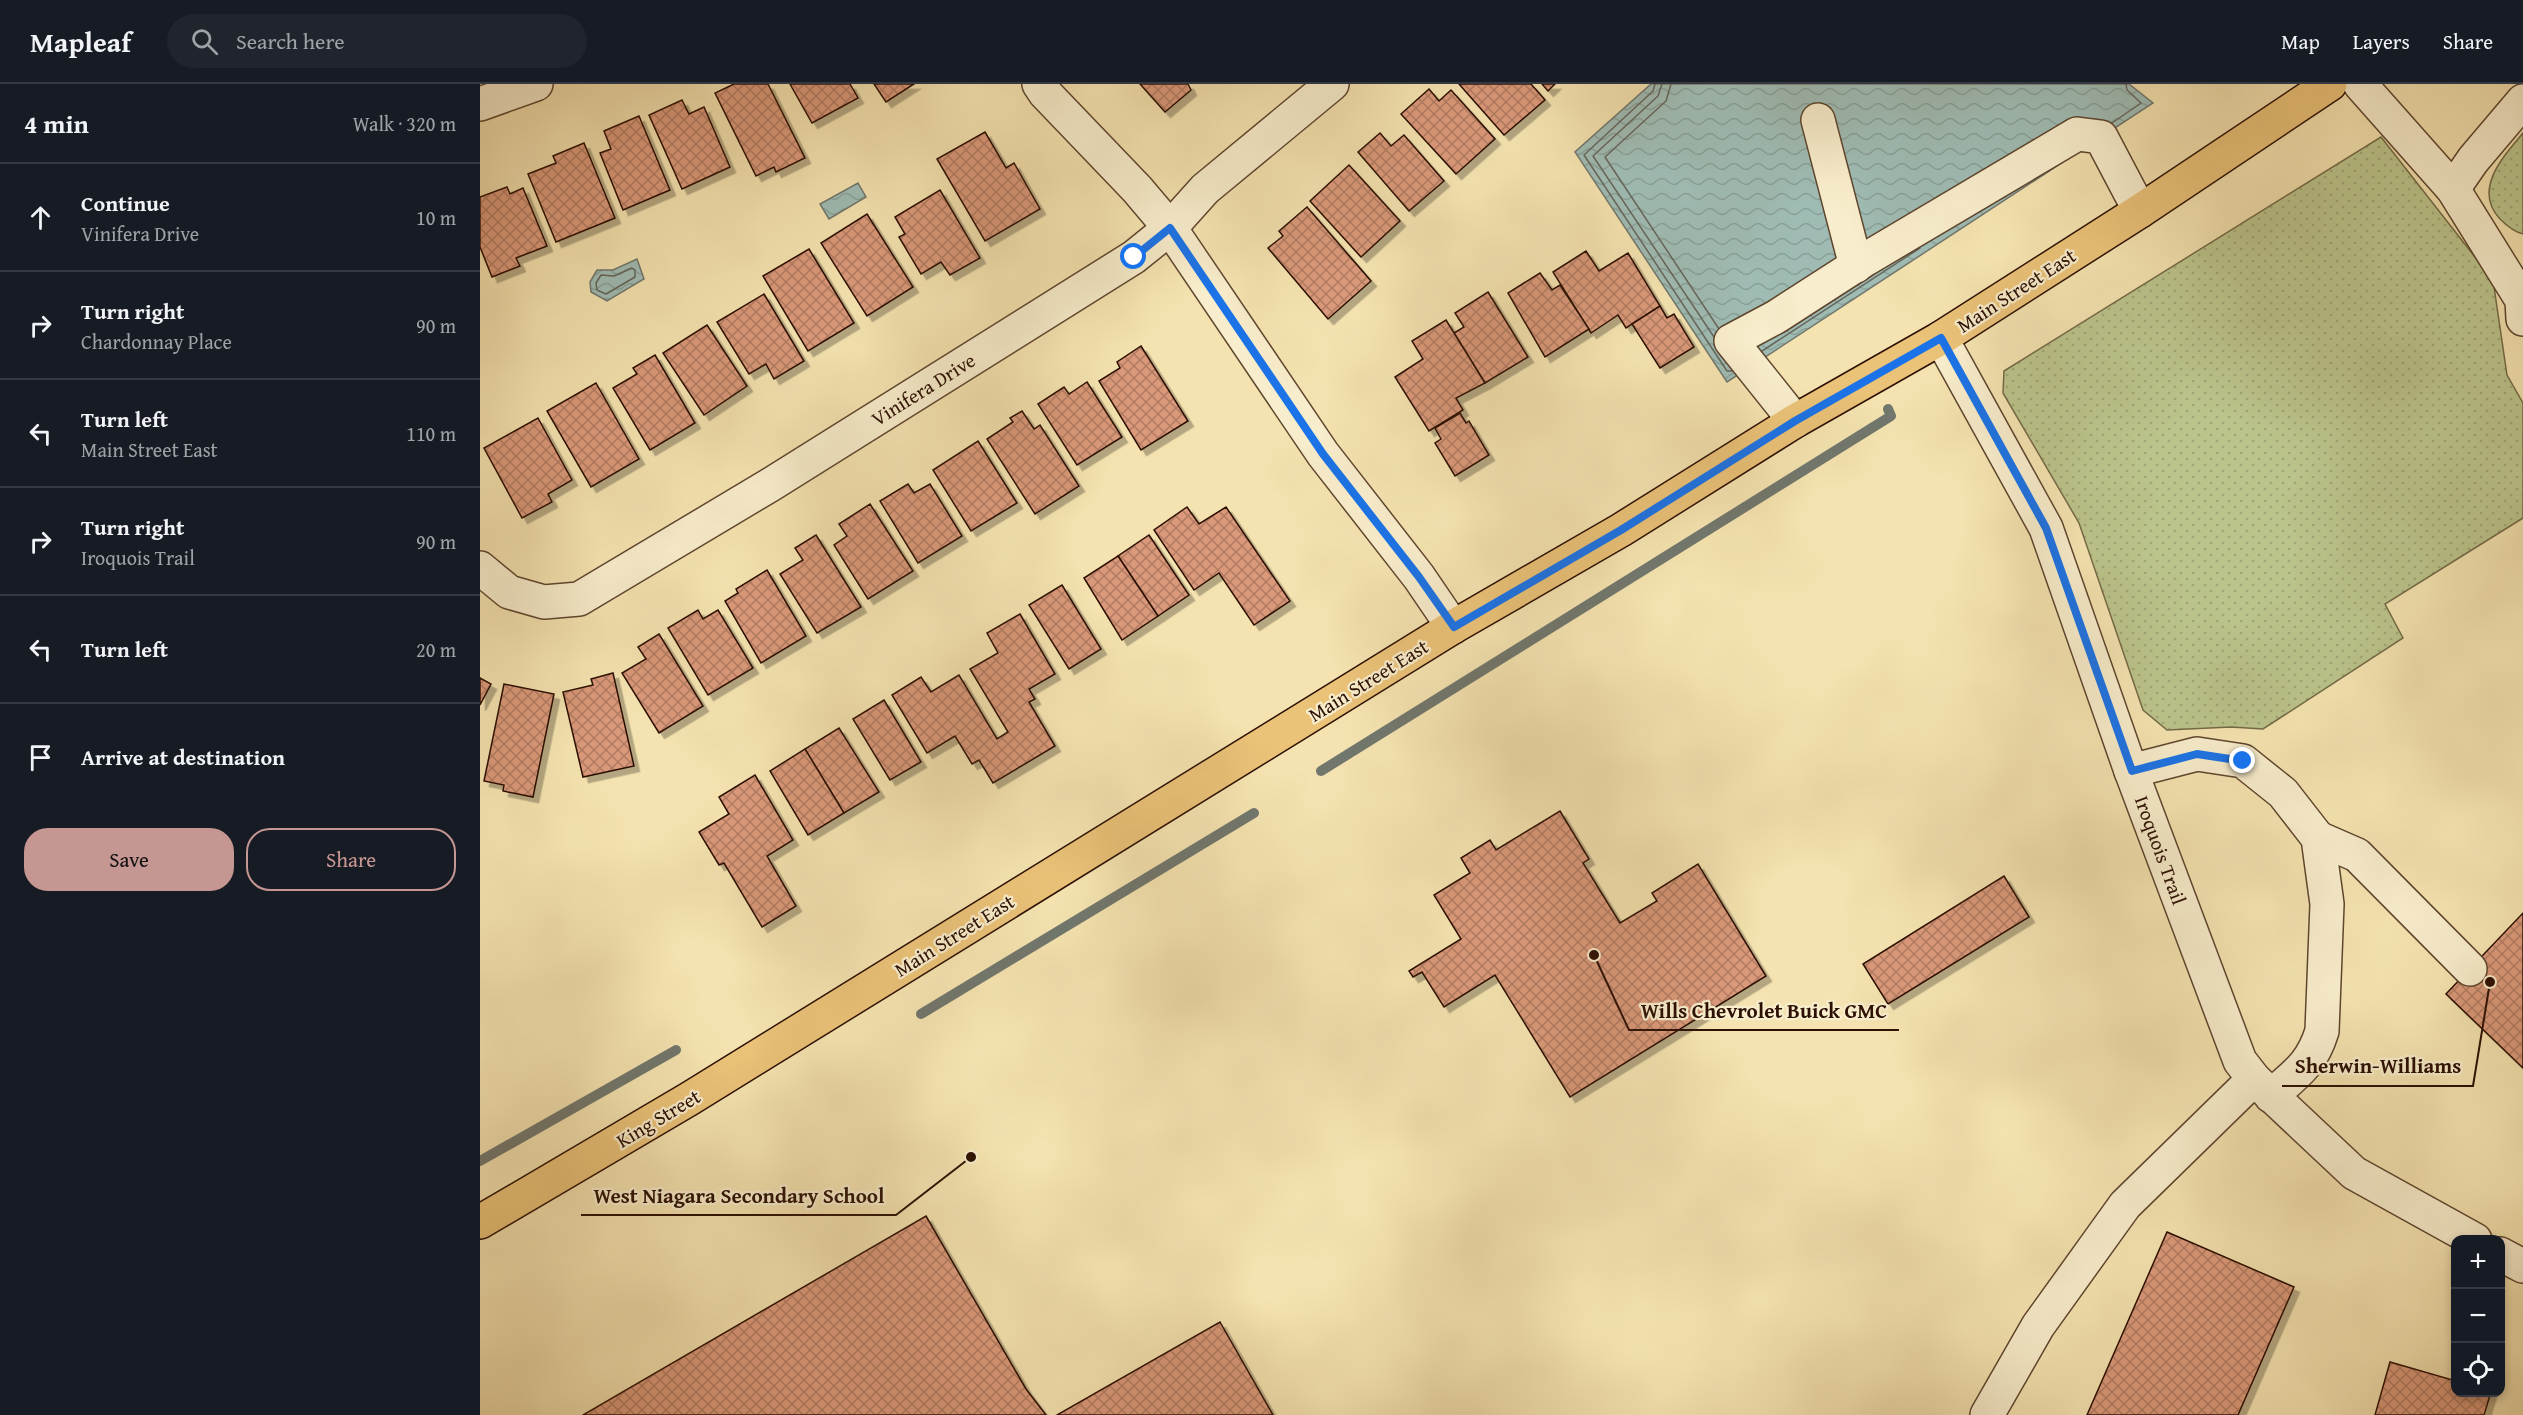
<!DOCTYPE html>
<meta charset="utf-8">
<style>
:root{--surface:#171b24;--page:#20242c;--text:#f1f3f6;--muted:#9ea1a6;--line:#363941;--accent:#c59692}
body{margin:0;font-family:"Gentium Book Plus",serif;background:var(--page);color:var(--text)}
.controls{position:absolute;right:18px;bottom:18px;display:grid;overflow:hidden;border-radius:12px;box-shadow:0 3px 9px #0003}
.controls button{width:54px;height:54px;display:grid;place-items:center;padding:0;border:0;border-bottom:2px solid var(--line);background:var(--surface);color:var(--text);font:30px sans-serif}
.stop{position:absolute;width:18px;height:18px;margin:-14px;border:4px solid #1a73e8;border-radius:50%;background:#fff}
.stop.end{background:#1a73e8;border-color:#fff;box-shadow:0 2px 6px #0008}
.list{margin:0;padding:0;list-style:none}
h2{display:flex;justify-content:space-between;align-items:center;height:78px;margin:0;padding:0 24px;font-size:26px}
h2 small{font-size:20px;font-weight:400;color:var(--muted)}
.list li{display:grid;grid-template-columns:39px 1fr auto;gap:18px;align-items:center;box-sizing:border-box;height:108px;padding:0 24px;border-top:2px solid var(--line)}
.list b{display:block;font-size:22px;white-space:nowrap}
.list p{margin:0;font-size:20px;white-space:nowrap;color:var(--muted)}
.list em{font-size:20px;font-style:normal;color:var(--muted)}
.actions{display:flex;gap:12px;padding:18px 24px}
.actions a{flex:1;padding:14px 0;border:2px solid var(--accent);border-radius:24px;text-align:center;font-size:21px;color:var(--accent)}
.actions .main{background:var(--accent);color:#111}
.icon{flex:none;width:33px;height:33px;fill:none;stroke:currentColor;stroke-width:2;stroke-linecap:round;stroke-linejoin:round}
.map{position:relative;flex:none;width:2043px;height:1331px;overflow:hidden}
header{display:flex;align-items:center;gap:36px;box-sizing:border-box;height:84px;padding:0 30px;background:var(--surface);border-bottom:2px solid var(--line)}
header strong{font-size:28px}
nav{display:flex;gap:33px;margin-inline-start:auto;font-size:21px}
.search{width:420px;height:54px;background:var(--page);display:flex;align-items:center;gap:15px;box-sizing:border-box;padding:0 21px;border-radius:33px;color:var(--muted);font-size:22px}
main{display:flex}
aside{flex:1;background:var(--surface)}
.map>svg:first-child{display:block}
</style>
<header>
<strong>Mapleaf</strong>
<div class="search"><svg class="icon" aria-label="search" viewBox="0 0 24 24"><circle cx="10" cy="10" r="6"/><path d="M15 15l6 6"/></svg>Search here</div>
<nav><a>Map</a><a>Layers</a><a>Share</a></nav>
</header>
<main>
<aside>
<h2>4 min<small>Walk · 320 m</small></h2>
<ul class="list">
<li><svg class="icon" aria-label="ahead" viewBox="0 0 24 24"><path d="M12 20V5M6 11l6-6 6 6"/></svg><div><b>Continue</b><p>Vinifera Drive</p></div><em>10 m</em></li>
<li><svg class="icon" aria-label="right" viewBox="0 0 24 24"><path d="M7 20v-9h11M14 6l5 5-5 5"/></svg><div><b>Turn right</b><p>Chardonnay Place</p></div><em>90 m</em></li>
<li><svg class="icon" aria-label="left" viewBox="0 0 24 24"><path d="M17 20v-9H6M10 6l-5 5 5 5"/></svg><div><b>Turn left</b><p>Main Street East</p></div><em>110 m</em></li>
<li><svg class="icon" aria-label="right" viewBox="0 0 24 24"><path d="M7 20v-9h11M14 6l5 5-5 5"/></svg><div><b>Turn right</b><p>Iroquois Trail</p></div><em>90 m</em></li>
<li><svg class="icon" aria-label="left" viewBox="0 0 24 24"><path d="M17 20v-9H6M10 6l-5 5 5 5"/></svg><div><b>Turn left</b></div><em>20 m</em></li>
<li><svg class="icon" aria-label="arrive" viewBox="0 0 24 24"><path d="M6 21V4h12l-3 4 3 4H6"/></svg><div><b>Arrive at destination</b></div></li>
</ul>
<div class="actions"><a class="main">Save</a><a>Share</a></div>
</aside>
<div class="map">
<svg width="2043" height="1331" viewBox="0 0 2043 1331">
<defs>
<pattern id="grass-dots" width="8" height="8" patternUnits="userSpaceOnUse" patternTransform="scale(1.5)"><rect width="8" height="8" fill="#bbc48b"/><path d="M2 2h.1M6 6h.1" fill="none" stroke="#a1a776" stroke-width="1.8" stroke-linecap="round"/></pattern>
<pattern id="water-waves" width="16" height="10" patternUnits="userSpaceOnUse" patternTransform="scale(1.5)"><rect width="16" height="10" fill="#9fbcb4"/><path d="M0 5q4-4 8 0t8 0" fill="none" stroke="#89a199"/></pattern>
<pattern id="building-cross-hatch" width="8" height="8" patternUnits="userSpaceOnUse" patternTransform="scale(1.5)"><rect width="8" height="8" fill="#da997a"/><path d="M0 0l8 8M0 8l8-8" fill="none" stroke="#b17b62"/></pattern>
<filter id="shadow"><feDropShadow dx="5.5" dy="5.5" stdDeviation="0" flood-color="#0004"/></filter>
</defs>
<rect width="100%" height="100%" fill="#f4e3b0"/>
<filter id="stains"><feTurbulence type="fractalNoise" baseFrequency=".00333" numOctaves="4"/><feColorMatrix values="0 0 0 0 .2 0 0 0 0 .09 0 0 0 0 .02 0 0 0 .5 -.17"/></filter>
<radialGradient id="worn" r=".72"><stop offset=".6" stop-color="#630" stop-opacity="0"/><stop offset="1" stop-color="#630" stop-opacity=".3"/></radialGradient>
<!-- grass -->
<g fill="url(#grass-dots)" stroke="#746a47" stroke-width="1.5">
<path d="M2043 49V150C2034 148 2026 141 2020 135 1992 105 2024 72 2043 49Z"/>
<path d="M1901 53 2013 196 2027 291 2043 319V434L1905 520 1923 554 1783 645 1751 643 1687 646 1663 626 1599 439 1523 309 1524 287Z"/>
</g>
<!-- water -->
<g fill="url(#water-waves)" stroke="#71776d" stroke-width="1.5">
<path d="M1171 0H1649L1673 19 1247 298 1095 68Z"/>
<path d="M378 99 386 113 349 135 340 120Z"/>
<path d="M157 175 164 195 127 217 111 208 110 198 117 186H133Z"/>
</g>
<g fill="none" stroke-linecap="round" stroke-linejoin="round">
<!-- shore -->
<g stroke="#66665c" stroke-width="1.5">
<path d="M1175 0 1173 7 1104 71 1247 287H1252"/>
<path d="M1182 0 1178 12 1113 72 1234 253"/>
<path d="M1191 0 1186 17 1125 73 1239 245"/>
<path d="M1632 39 1661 19 1647 6 1646 0"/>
<path d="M152 184 155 186V193L126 210 117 206 116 199 121 191 134 192Z"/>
<path d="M1282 267 1440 164"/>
</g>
<!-- stream -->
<g stroke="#71776d" stroke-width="10">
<path d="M841 687 1411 332 1408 325"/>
<path d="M441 930 774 729"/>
<path d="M0 1077 196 966"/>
</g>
</g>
<!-- building -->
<g fill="url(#building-cross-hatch)" stroke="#2c1003" stroke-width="1.5" filter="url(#shadow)">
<path d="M254 0H288L325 74 296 88 294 83 276 92 235 9Z"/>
<path d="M310 0H370L378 14 332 39Z"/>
<path d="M394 0H434L406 18Z"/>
<path d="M660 0H708L711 6 685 28Z"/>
<path d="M979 0H1051L1065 16 1024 51Z"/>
<path d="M1062 0H1075L1068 7Z"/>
<path d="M949 5 959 17 971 6 1015 55 976 90 921 30Z"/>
<path d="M202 16 209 30 224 23 250 83 202 105 169 31Z"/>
<path d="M159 32 190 106 143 126 120 69 131 65 124 47Z"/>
<path d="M505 48 526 84 534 79 560 125 505 157 457 75Z"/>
<path d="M900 49 911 62 924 51 964 97 929 127 878 68Z"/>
<path d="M104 59 135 134 76 158 48 90 76 79 73 72Z"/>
<path d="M869 81 920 137 881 173 830 117Z"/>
<path d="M27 103 30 110 43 104 67 162 36 174 40 182 12 193 0 163V113Z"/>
<path d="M460 106 500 174 470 191 461 178 441 190 419 153 425 150 415 133Z"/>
<path d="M827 123 891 197 848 235 788 164 803 152 799 147Z"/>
<path d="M387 130 433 203 387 232 341 159Z"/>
<path d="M329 165 374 239 328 267 283 192Z"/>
<path d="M1106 167 1119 187 1148 169 1180 222 1146 244 1138 231 1111 249 1073 188Z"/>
<path d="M1060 189 1072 206 1080 201 1109 245 1065 273 1028 209Z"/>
<path d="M1008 208 1048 273 1005 299 974 249 984 243 975 229Z"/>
<path d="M284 210 324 277 294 295 286 280 269 290 237 238Z"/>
<path d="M1180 222 1187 234 1194 230 1214 263 1180 284 1152 240Z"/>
<path d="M966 236 1005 299 976 314 983 326 949 347 915 293 943 275 932 257Z"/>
<path d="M227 241 267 302 224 331 183 269Z"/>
<path d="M661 262 708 337 661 366 619 297 640 284 637 278Z"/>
<path d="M175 271 215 339 170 366 133 304 157 290 153 284Z"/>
<path d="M607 298 642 353 597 381 558 320 584 303 589 310Z"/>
<path d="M116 299 159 375 111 403 67 327Z"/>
<path d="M542 327 554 345 560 341 599 402 555 430 507 355 533 338 530 334Z"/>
<path d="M980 329 986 339 989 337 1009 371 975 392 955 359 961 355 955 344Z"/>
<path d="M58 334 92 396 68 410 72 418 42 434 4 364Z"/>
<path d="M498 357 537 419 491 447 453 386Z"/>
<path d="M428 400 434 409 450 400 482 452 438 479 400 417Z"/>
<path d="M390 420 433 487 388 515 354 461 367 452 359 440Z"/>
<path d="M707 423 719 440 746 423 810 517 774 541 739 489 714 506 674 446Z"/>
<path d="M336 451 381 523 337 549 300 490 323 476 315 464Z"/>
<path d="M669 451 709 511 678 532 638 472Z"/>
<path d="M638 472 678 532 642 556 604 494Z"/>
<path d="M287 486 326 552 281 579 245 517 258 509 256 505Z"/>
<path d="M582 501 621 565 589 585 549 521Z"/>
<path d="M218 526 223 535 238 526 273 584 228 611 188 544Z"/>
<path d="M540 530 575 590 549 605 555 615 549 618 575 662 513 699 499 676 492 680 475 652 447 669 412 611 441 593 451 608 479 591 517 655 528 648 490 585 518 569 507 549Z"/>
<path d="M179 550 223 622 179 649 142 589 166 575 158 563Z"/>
<path d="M133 589 154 682 103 693 83 608 113 601 111 595Z"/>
<path d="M0 594 11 600 0 621Z"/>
<path d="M24 600 74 610 53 713 23 707 24 701 4 697Z"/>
<path d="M404 616 441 678 410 696 373 635Z"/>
<path d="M359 644 399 708 364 729 325 665Z"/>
<path d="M325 665 364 729 328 751 290 687Z"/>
<path d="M275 691 313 756 287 772 316 822 282 843 244 779 239 781 219 748 249 730 239 713Z"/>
<path d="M1080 727 1109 775 1103 779 1140 839 1177 817 1172 809 1218 780 1286 892 1090 1013 1015 891 964 923 942 888 933 893 929 887 981 855 954 811 990 789 981 774 1010 756 1016 766Z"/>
<path d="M1524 792 1549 833 1408 920 1383 880Z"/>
<path d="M2043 829V984L1966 910Z"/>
<path d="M446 1132 546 1305 566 1331H103Z"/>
<path d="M1687 1148 1814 1203 1758 1331H1607Z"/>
<path d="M740 1238 793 1331H577Z"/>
<path d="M1910 1278 1976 1297V1308H2011L2004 1331H1895Z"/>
</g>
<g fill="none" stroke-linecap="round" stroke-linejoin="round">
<defs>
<g id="minor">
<path d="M559 0 565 9 657 105 690 144 843 370 939 493 973 543"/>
<path d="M1880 0 1973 105 2042 216 2043 235"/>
<path d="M0 20 56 0"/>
<path d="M1338 36 1376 182"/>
<path d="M1973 105 1993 76 2043 17"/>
<path d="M1461 254 1566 444 1651 687 1760 977 1774 995 1874 1089 1995 1156"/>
<path d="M1315 337 1251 257 1296 233 1386 175 1597 50 1621 53 1660 127"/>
<path d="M0 484 29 508 64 518 99 515 290 401 654 173 690 144 725 105 852 0"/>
<path d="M1651 687 1717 670 1763 677 1803 709 1838 754 1847 820 1842 947C1832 980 1816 990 1791 1012"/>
<path d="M1838 754 1877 771 1990 885"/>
<path d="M2020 1170 2043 1182"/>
<path d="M1507 1331 1558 1242 1645 1121 1774 995"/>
</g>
<path id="major" d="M0 1138 209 1015 973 543 1141 446 1315 337 1461 254 1660 127 1850 0"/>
</defs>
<!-- minor casing -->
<use href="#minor" stroke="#5e452e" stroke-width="36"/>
<!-- major casing -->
<use href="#major" stroke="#2c1003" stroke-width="36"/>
<!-- minor -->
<use href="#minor" stroke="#f8edcc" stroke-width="33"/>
<!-- major -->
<use href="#major" stroke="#eac278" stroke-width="33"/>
</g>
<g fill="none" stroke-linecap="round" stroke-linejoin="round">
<!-- route -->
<path stroke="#1a73e8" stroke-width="8" d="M654 173 690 144 843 370 939 493 974 543 1141 446 1315 337 1461 254 1566 444 1652 687 1717 670 1763 677"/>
</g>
<g text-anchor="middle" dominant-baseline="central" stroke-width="4.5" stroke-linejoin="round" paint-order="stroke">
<!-- street labels -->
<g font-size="20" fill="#2c1003" stroke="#f8edcc">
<text transform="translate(1536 206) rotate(-33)">Main Street East</text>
<text transform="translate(443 305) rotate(-32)">Vinifera Drive</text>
<text transform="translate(888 596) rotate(-32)">Main Street East</text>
<text transform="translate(1681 766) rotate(70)">Iroquois Trail</text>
<text transform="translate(474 851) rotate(-32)">Main Street East</text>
<text transform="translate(178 1034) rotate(-31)">King Street</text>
</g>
</g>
<!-- callouts -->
<path fill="none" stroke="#2c1003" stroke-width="2" d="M1114 871L1149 946H1419M2010 898L1993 1002H1802M491 1073L416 1131H101"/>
<g fill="#2c1003" stroke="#f8edcc" stroke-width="2">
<circle cx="1114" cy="871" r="6"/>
<circle cx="2010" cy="898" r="6"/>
<circle cx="491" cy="1073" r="6"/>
</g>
<g font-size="21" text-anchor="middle" font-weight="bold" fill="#2c1003" stroke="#f8edcc" stroke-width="4.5" stroke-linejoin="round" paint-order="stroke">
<text x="1284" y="934">Wills Chevrolet Buick GMC</text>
<text x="1898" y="989">Sherwin-Williams</text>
<text x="259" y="1119">West Niagara Secondary School</text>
</g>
<rect width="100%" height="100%" filter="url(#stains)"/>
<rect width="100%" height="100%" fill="url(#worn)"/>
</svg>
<div class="controls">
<button>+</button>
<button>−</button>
<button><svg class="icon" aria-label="locate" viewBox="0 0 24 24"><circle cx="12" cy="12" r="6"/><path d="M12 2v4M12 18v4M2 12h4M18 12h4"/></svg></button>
</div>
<div class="stop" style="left:654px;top:173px"></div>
<div class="stop end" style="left:1763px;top:677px"></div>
</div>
</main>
